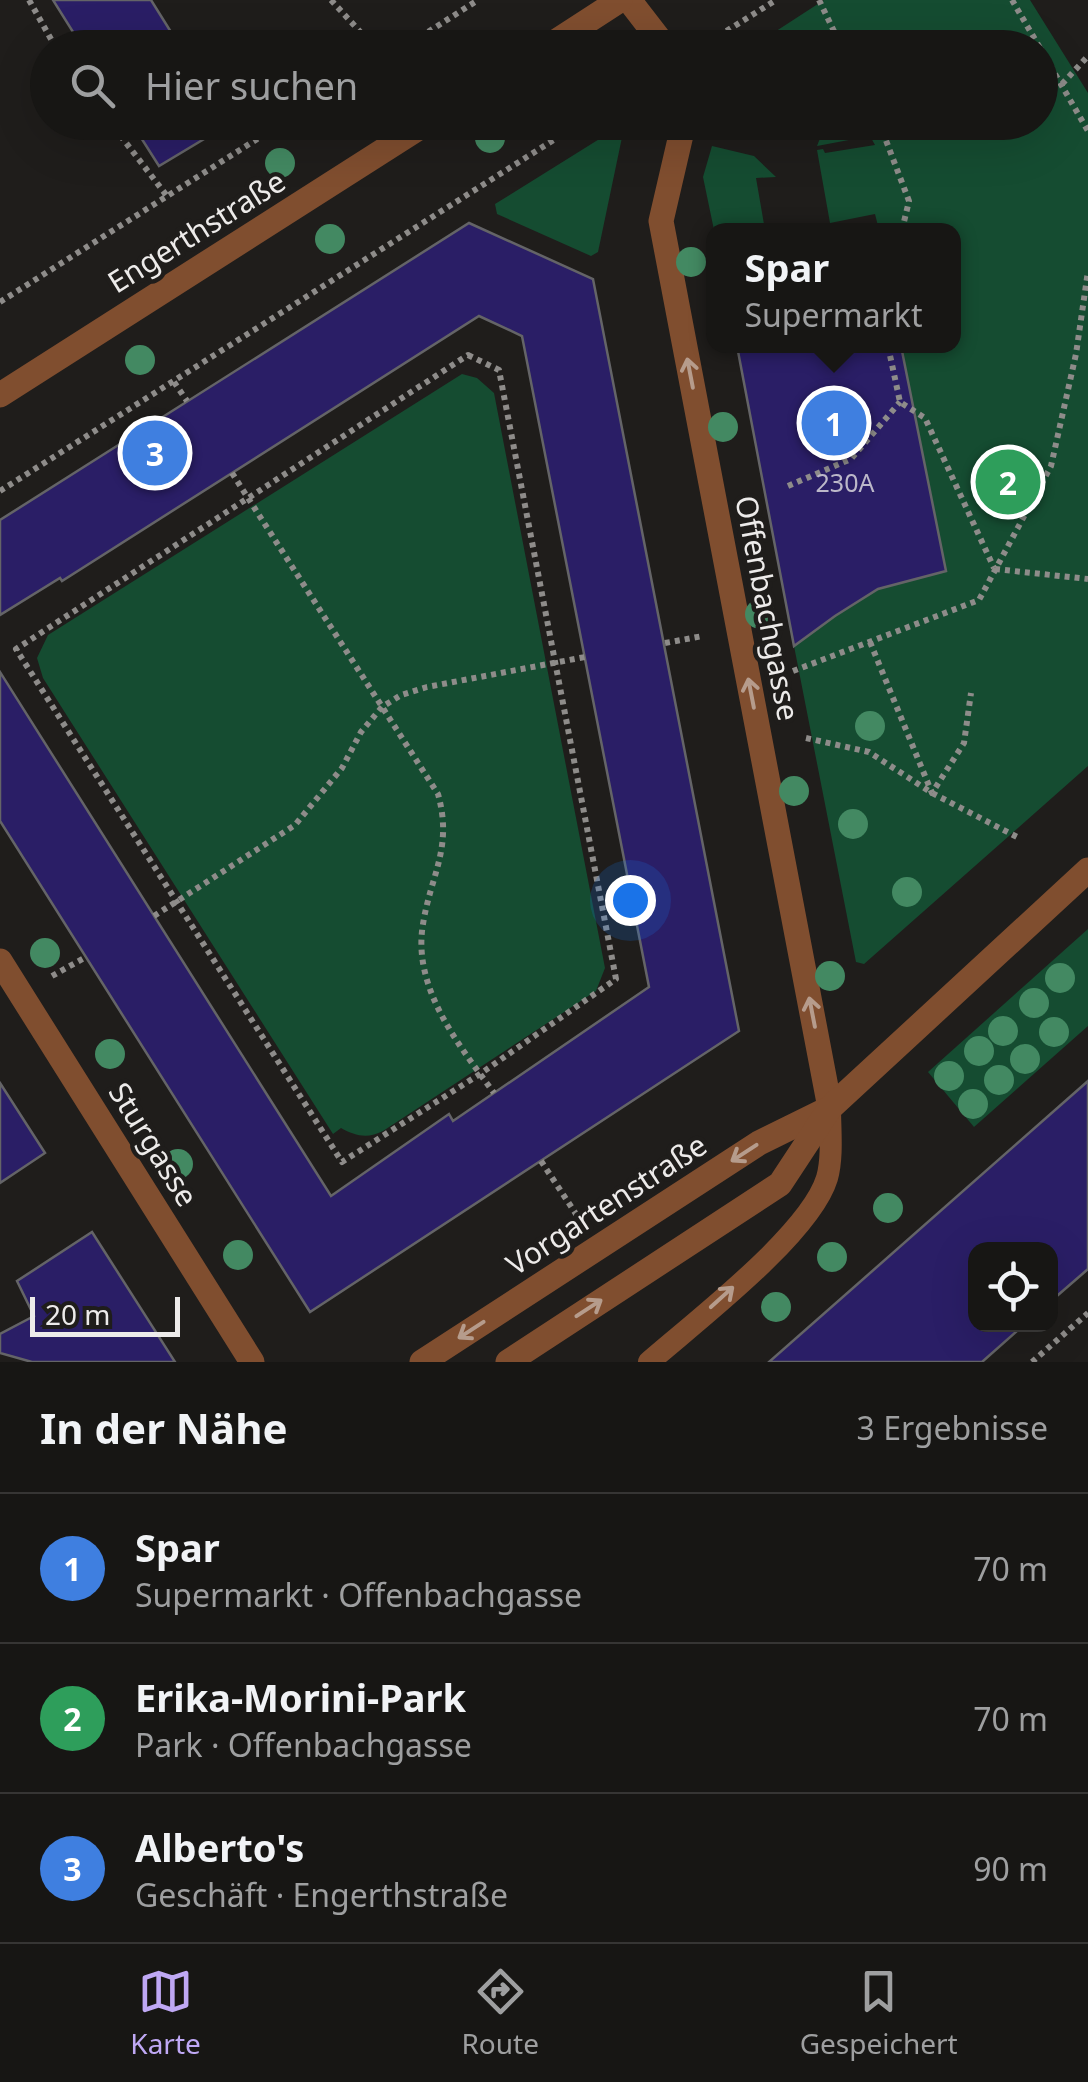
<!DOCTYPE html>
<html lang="de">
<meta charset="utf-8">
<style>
:root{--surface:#171614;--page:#242322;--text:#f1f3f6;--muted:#9e9fa0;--line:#363534;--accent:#bfa8f4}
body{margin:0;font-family:"Noto Sans",sans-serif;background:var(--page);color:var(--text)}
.controls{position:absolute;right:30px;bottom:30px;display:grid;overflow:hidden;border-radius:20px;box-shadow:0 10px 40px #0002}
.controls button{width:90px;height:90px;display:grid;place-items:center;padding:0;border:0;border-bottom:2px solid var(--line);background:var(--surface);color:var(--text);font:50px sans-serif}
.scale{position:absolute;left:30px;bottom:25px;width:150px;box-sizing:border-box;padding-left:10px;border:5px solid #edebea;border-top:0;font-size:28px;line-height:35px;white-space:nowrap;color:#edebea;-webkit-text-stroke:8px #1f1d1b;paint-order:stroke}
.you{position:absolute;left:630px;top:900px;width:35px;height:35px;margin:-25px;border:8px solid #fff;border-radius:50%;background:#1a73e8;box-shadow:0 0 0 15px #1a73e833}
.badge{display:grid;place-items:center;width:65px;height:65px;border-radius:50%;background:var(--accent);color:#fff;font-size:32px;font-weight:700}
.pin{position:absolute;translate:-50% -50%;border:5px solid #fff;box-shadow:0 2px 10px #0006}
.popup{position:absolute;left:706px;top:223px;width:255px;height:130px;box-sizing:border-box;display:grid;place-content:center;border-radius:20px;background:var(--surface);filter:drop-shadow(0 2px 8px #0005);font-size:32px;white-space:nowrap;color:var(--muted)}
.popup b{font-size:38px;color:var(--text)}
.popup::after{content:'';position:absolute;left:50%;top:100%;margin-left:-20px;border:20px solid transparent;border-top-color:var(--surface)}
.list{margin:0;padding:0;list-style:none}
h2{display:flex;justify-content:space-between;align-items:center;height:130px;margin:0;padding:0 40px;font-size:42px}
h2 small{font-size:32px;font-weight:400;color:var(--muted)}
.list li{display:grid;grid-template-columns:65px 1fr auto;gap:30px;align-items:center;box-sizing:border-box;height:150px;padding:0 40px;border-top:2px solid var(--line)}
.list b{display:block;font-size:38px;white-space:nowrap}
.list p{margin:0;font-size:32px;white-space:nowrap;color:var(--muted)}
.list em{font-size:32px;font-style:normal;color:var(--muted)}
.icon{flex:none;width:55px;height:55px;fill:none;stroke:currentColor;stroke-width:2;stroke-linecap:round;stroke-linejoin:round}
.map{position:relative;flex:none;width:1088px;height:1362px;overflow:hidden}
.search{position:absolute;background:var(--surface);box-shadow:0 10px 40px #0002;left:30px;right:30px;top:30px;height:110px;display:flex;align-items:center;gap:25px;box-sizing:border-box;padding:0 35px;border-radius:55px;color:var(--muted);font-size:38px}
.sheet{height:580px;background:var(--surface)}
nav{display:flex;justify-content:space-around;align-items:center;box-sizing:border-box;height:140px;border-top:2px solid var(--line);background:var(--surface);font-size:28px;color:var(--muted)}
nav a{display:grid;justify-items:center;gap:5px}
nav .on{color:var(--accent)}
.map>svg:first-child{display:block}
</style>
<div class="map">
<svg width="1088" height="1362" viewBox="0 0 1088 1362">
<rect width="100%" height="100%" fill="#1f1d1b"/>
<!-- green -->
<g fill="#154c31">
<path d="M824 0H1030L1088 93V766L864 964 856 962 794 646 835 616 878 589 946 570 901 346H954V230H879L875 214 830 223 817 150 823 149 825 153 875 145 870 136 817 146 826 123 1040 122V48H750Z"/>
<path d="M625 123 598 252 591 256 497 214 495 204Z"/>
<path d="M712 146 754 156 776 177 756 178 765 230H714L703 177Z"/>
<path d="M462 374 477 378 494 393 605 968 596 991 383 1131C368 1139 355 1136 341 1128L333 1134 43 678 37 658 48 635Z"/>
<path d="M1088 929V1026L974 1127 928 1072Z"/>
</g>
<!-- building -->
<g fill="#2a1e66" stroke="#646467" stroke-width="2.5">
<path d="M53 0H151L181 48H83Z"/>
<path d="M131 122H228L229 124 159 166Z"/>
<path d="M469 223 593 279 739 1031 310 1312 0 821V672L331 1196 449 1114 453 1121 649 987 522 336 479 316 62 581 60 578 0 615V520Z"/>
<path d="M737 346H901L946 571 878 589 835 616 794 646Z"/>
<path d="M1088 1081V1269L1050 1302V1250H976V1324H1025L982 1362H769Z"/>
<path d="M0 1083 45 1153 0 1183Z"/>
<path d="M92 1232 175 1362H32L0 1353V1334L34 1316 17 1281Z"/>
</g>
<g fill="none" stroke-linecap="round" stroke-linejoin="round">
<!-- path -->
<g stroke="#8e8c8a" stroke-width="6" stroke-dasharray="5 5" stroke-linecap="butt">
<path d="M29 0 56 48"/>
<path d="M331 0 375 48"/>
<path d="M819 0 842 48"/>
<path d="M1012 0 1040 48"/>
<path d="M701 47 776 0"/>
<path d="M403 48 478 0"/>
<path d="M1040 48 1088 131"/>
<path d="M1062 84 1088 56"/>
<path d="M106 122 113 126 167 196"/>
<path d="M879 122 909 201 902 230"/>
<path d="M0 302 284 122"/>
<path d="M888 346 900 402 925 418 994 568"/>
<path d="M468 355 499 370 616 979 480 1074 342 1162 16 649Z"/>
<path d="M174 382 187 401"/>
<path d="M232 473 438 794C453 848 431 874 423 924 412 988 459 1045 494 1093"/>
<path d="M788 486 851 459 900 402"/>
<path d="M0 491 582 122"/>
<path d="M995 569 1088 579"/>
<path d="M870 642 932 793 964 743 971 693"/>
<path d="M665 643 703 636"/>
<path d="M793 671 979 600 1051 466 1076 354 1088 271"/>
<path d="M806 738 869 752 932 793 1019 838"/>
<path d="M154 916 295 825 342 768 361 732 382 707 401 695 427 687 585 657"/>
<path d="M52 976 86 957"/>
<path d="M541 1161 578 1217"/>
<path d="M1032 1362 1088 1313"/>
</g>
<!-- lane -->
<path stroke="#804e2f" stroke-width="22" d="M649 1362C696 1321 810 1234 827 1178 833 1157 830 1129 830 1108"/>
<!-- street -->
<g stroke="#804e2f" stroke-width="25">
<path d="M629 0 666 48"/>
<path d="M546 48 620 0"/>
<path d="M684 122 661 221 830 1108"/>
<path d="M0 395 428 122"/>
<path d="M0 961 252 1362"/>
<path d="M422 1362 759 1143 830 1108"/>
<path d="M508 1362 780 1184 830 1108 1088 870"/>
</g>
</g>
<!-- trees -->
<g fill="#438962">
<circle cx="490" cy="138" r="15"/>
<circle cx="280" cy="163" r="15"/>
<circle cx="330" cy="239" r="15"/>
<circle cx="691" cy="262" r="15"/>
<circle cx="140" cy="360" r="15"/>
<circle cx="723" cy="427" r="15"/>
<circle cx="760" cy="614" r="15"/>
<circle cx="870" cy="726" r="15"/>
<circle cx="794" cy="791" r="15"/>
<circle cx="853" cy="824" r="15"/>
<circle cx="907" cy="892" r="15"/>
<circle cx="45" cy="953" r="15"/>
<circle cx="830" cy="976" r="15"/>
<circle cx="1060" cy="978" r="15"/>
<circle cx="1034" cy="1003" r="15"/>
<circle cx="1003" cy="1031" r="15"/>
<circle cx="1054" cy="1032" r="15"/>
<circle cx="979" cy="1051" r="15"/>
<circle cx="110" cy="1054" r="15"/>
<circle cx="1025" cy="1059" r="15"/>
<circle cx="949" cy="1076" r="15"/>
<circle cx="999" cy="1080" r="15"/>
<circle cx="973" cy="1104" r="15"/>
<circle cx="178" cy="1164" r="15"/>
<circle cx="888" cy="1208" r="15"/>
<circle cx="238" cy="1255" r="15"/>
<circle cx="832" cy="1257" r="15"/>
<circle cx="776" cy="1307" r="15"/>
</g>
<!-- one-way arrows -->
<defs><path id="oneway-shaft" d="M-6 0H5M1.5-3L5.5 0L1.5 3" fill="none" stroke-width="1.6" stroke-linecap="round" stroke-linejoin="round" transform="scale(2.5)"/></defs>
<g stroke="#b69c8c">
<use href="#oneway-shaft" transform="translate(690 373) rotate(-101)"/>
<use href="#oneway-shaft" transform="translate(751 693) rotate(-101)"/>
<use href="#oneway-shaft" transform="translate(812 1012) rotate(-101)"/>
<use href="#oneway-shaft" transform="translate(744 1153) rotate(147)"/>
<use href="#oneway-shaft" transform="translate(722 1297) rotate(-42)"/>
<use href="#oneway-shaft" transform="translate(589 1308) rotate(-33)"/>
<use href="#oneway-shaft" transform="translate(471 1330) rotate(147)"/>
</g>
<g text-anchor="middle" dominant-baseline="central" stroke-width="9" stroke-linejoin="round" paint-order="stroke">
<!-- number labels -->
<g font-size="25" fill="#bcb8c9">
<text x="845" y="482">230A</text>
</g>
<!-- street labels -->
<g font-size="30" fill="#edebea" stroke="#1f1d1b">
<text transform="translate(196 231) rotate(-32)">Engerthstraße</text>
<text transform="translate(768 608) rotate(79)">Offenbachgasse</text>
<text transform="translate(154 1144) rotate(58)">Sturgasse</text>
<text transform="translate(606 1204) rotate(-33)">Vorgartenstraße</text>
</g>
</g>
</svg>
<div class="controls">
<button><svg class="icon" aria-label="locate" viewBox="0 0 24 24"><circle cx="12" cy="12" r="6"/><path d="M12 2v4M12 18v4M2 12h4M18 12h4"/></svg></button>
</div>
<div class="scale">20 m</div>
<div class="you"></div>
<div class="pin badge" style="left:834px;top:423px;background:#3f7fe0">1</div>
<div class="popup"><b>Spar</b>Supermarkt</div>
<div class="pin badge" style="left:1008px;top:482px;background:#2e9e5b">2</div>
<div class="pin badge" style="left:155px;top:453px;background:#3f7fe0">3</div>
<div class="search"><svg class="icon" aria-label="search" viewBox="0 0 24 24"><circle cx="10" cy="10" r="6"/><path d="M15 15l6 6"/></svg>Hier suchen</div>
</div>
<section class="sheet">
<h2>In der Nähe<small>3 Ergebnisse</small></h2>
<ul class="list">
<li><span class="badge" style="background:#3f7fe0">1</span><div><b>Spar</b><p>Supermarkt · Offenbachgasse</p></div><em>70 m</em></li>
<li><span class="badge" style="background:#2e9e5b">2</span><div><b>Erika-Morini-Park</b><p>Park · Offenbachgasse</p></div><em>70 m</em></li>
<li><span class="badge" style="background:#3f7fe0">3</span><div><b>Alberto's</b><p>Geschäft · Engerthstraße</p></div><em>90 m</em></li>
</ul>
</section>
<nav>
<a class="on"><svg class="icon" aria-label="map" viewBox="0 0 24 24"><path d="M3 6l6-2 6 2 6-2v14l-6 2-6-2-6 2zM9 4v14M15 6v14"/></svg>Karte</a>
<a><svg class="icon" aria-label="directions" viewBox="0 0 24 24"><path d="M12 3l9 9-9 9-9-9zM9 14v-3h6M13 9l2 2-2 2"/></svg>Route</a>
<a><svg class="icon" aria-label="saved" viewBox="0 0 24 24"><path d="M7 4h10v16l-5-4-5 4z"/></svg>Gespeichert</a>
</nav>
